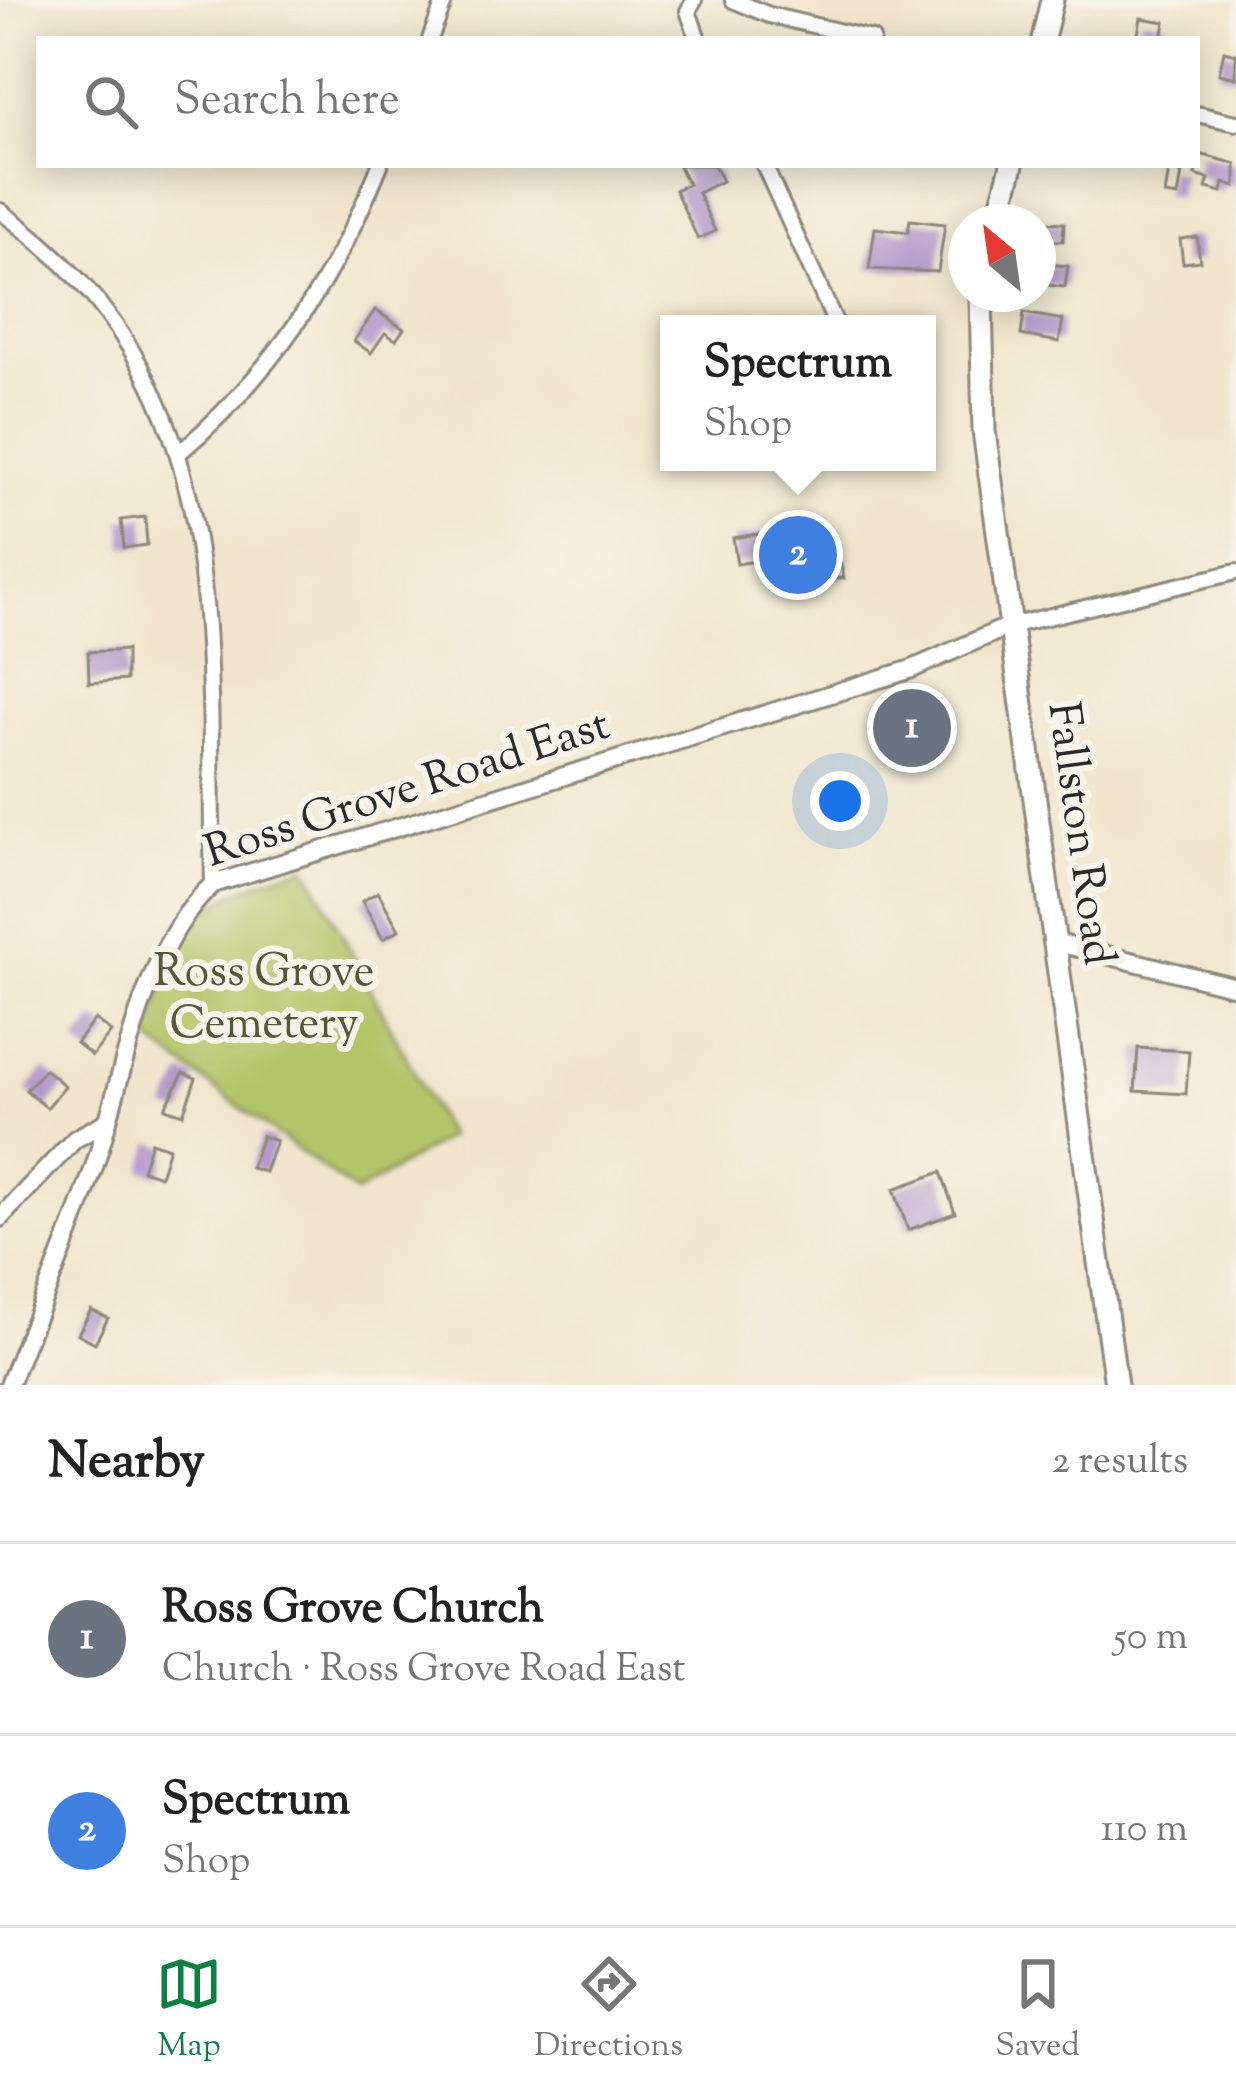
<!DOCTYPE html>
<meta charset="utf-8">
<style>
:root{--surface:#fff;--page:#f6f6f6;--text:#222;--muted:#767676;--line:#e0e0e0;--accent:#0b8043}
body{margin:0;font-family:"Sorts Mill Goudy",serif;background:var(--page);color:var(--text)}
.compass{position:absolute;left:948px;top:204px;width:108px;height:108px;border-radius:50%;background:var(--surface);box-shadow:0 6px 30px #0003;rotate:331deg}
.you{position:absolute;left:840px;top:801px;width:42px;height:42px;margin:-30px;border:9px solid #fff;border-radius:50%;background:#1a73e8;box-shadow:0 0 0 18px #1a73e833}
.badge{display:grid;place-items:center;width:78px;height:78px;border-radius:50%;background:var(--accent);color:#fff;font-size:39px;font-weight:700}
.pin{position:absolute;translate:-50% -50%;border:6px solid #fff;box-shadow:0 3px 12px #0006}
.popup{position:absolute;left:660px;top:315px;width:276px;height:156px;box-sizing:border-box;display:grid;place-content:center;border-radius:0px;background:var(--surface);filter:drop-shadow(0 3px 9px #0005);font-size:39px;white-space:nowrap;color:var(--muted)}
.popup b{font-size:45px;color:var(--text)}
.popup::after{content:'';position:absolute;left:50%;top:100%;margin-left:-24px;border:24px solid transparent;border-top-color:var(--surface)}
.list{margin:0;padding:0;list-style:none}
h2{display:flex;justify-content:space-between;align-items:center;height:156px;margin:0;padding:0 48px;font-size:51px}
h2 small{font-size:39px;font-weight:400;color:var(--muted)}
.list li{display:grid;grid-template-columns:78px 1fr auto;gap:36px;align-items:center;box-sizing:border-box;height:192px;padding:0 48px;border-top:3px solid var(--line)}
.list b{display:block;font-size:45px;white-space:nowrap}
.list p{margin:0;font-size:39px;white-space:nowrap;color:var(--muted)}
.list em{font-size:39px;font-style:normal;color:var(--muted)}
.icon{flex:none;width:66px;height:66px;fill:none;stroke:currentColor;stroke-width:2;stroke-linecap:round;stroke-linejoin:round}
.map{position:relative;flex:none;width:1236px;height:1385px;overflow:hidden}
.search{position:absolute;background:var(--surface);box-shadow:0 6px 30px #0003;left:36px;right:36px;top:36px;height:132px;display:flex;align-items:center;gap:30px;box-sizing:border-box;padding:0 42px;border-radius:0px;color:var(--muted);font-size:45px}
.sheet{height:540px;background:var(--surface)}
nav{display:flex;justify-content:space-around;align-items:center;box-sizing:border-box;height:168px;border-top:3px solid var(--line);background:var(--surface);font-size:33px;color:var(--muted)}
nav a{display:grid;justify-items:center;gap:6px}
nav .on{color:var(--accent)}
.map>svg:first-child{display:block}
</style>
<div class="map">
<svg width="1236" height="1385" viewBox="0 0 1236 1385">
<rect width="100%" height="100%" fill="#f7f3e8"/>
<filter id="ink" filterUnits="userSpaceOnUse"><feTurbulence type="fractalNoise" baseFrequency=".00833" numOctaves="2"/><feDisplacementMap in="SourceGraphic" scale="24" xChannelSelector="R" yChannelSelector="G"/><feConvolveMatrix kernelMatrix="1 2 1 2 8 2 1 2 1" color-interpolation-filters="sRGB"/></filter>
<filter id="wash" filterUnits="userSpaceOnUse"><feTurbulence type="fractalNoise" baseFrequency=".004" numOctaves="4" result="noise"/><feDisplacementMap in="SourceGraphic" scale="48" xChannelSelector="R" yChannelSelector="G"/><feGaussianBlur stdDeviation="2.7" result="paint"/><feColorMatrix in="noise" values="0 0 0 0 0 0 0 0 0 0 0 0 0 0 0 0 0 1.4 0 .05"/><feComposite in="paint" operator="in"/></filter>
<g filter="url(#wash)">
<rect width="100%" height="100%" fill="#f1e6cd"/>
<!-- green -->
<path fill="#b4c467" stroke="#707849" stroke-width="3" d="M306 866 448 1137 356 1193 148 1039C181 919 185 906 306 866Z"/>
<g id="blocks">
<!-- building -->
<g fill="#b399cb">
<path d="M1141 18 1165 22 1162 39H1137Z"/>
<path d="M1224 51 1236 54V78L1219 74Z"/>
<path d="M1200 154 1236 164V186L1224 183 1222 192 1206 188 1209 179 1195 175Z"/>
<path d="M678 165H714L722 181 698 193 715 231 698 239 675 190 688 184Z"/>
<path d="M1169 170 1182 173 1178 197 1165 195Z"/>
<path d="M910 220 945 224 938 272 869 269 875 228 908 232Z"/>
<path d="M1040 222 1064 223 1063 241 1039 240Z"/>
<path d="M1197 237 1200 261 1183 263 1180 239Z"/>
<path d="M1038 263 1068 266 1065 287 1038 284Z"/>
<path d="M375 310 404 329 396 340 385 333 371 353 354 341Z"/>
<path d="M1024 313 1063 320 1059 342 1021 335Z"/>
<path d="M145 517 147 545 124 548 121 520Z"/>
<path d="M833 532 844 578 773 582 769 559 737 564 733 538 758 534 759 543Z"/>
<path d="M126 650V680L89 683 88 652Z"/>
<path d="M378 892 399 930 383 939 362 901Z"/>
<path d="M95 1019 111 1032 92 1056 76 1043Z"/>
<path d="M1138 1048 1189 1051 1186 1094 1135 1091Z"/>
<path d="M45 1069 65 1086 47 1108 26 1090Z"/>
<path d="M183 1073 196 1078 183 1114 165 1108Z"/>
<path d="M262 1136 276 1141 265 1172 251 1168Z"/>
<path d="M151 1142 169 1148 160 1176 142 1170Z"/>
<path d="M941 1172 955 1213 908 1230 894 1189Z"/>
<path d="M91 1310 108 1318 95 1343 78 1334Z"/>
</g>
</g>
</g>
<g filter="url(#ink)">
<use href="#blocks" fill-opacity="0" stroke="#8e887c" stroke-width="3"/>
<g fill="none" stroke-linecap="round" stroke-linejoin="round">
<defs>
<g id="minor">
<path d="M694 0 688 11 698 39"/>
<path d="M733 0 769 15 872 39"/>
<path d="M430 39 445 0"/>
<path d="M1197 114 1236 123"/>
<path d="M764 165 836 324"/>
<path d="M0 211C237 381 206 627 213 884"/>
<path d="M179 453C273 373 335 278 380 165"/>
<path d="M1009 626 1236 572"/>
</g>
<g id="tertiary">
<path d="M1054 942 1236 987"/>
<path d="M0 1218 75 1139 108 1121"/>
<path d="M9 1385C37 1313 68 1242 93 1170 125 1076 138 954 213 884L912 669 1009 626"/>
</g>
<g id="primary">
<path d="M1043 39 1052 0"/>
<path d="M997 222 1012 165"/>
<path d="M981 294 984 431 1116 1385"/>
</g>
</defs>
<!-- minor casing -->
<use href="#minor" stroke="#8e887c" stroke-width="20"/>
<!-- tertiary casing -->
<use href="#tertiary" stroke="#8e887c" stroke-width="22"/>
<!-- primary casing -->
<use href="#primary" stroke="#8e887c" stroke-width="27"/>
<!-- minor -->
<use href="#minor" stroke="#fff" stroke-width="14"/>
<!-- tertiary -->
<use href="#tertiary" stroke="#fff" stroke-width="16"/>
<!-- primary -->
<use href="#primary" stroke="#fff" stroke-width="21"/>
</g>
</g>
<g text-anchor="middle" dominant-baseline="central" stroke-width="12" stroke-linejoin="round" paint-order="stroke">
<!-- street labels -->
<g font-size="45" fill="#2b2b2b" stroke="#f7f3e8">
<text transform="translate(408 791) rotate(-18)">Ross Grove Road East</text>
<text transform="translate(1078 834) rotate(82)">Fallston Road</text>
</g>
<!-- park labels -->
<g font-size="45" fill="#54593d" stroke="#f7f3e8">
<text x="264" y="974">Ross Grove<tspan x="264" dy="52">Cemetery</tspan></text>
</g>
</g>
</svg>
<svg class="compass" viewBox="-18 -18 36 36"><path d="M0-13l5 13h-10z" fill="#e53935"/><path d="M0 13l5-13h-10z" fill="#767676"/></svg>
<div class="you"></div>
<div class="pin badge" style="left:912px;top:728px;background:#6b7280">1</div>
<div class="pin badge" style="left:798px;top:555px;background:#3f7fe0">2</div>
<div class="popup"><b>Spectrum</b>Shop</div>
<div class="search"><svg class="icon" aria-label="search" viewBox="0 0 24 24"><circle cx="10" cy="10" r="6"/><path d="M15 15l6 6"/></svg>Search here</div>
</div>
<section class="sheet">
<h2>Nearby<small>2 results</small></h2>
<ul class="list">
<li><span class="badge" style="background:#6b7280">1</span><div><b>Ross Grove Church</b><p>Church · Ross Grove Road East</p></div><em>50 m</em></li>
<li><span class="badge" style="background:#3f7fe0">2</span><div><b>Spectrum</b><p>Shop</p></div><em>110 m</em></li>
</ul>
</section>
<nav>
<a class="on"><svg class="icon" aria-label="map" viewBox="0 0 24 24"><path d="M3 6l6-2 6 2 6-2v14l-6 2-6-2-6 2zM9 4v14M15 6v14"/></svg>Map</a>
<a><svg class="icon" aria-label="directions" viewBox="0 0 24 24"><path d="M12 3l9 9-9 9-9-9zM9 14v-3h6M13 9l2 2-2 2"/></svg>Directions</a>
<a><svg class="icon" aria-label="saved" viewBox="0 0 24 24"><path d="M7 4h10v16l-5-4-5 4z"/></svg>Saved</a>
</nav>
